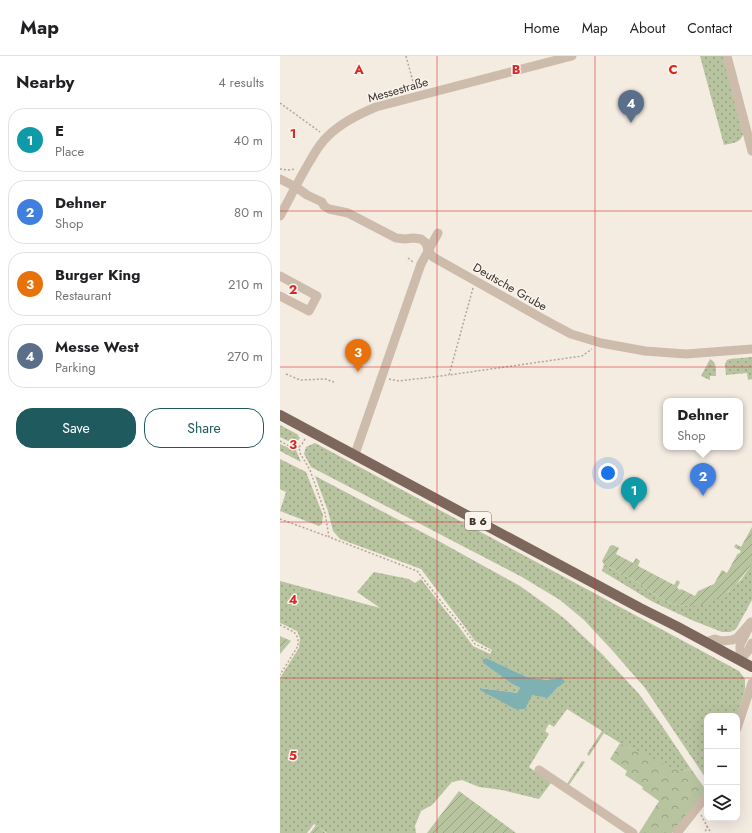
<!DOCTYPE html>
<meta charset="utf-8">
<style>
:root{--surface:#fff;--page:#f2f2f2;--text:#202124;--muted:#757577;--line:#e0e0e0;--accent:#1f5a5e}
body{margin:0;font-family:Jost,sans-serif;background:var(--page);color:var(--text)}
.controls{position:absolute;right:12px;bottom:12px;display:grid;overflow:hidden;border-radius:8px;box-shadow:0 4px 16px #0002}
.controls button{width:36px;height:36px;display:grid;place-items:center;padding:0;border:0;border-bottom:1px solid var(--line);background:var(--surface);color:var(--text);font:20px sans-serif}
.you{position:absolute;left:328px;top:417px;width:14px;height:14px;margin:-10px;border:3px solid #fff;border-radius:50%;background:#1a73e8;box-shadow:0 0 0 6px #1a73e833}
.badge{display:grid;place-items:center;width:26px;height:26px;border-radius:50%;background:var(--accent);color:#fff;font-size:13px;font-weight:700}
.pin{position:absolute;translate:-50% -33px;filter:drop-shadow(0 1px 2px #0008)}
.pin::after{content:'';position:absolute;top:21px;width:14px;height:12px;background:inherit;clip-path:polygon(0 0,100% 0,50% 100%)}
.popup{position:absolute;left:383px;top:342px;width:80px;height:52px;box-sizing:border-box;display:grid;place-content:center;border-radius:8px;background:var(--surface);filter:drop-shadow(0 1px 3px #0005);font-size:13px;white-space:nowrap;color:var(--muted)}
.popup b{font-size:15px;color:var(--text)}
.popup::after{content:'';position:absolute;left:50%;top:100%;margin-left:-8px;border:8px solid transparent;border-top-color:var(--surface)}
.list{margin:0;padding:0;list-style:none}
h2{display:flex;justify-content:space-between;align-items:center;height:52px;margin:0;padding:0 16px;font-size:17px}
h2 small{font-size:13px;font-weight:400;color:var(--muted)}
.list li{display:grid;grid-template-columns:26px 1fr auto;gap:12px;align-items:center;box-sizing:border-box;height:64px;margin:0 8px 8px;padding:0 8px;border:1px solid var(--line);border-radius:16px}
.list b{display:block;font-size:15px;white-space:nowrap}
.list p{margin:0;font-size:13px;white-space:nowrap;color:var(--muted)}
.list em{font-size:13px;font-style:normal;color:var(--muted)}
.actions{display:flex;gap:8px;padding:12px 16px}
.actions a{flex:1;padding:9px 0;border:1px solid var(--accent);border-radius:16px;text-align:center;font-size:14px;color:var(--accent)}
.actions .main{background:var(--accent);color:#fff}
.icon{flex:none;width:22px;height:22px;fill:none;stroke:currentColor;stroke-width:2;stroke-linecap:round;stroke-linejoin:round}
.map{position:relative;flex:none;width:472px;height:777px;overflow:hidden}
header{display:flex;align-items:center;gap:24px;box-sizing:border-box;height:56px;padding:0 20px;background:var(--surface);border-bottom:1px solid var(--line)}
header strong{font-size:19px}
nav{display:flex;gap:22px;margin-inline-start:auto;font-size:14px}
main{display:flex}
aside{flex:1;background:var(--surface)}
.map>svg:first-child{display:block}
</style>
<header>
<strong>Map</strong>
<nav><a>Home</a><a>Map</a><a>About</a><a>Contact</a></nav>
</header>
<main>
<aside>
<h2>Nearby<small>4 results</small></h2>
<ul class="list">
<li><span class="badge" style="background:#0f9aa8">1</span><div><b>E</b><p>Place</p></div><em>40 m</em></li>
<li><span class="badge" style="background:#3f7fe0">2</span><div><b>Dehner</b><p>Shop</p></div><em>80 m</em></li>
<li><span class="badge" style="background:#e8710a">3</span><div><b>Burger King</b><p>Restaurant</p></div><em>210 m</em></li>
<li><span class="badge" style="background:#5c6f8a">4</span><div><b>Messe West</b><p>Parking</p></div><em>270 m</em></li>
</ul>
<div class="actions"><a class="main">Save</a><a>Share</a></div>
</aside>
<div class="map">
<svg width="472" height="777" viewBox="0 0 472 777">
<defs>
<pattern id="grass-dots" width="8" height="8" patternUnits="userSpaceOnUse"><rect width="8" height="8" fill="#b8c4a0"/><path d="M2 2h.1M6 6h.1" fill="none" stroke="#97a083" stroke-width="1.8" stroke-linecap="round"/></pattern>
<pattern id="forest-crowns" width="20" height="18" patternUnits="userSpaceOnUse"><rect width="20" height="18" fill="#b8c4a0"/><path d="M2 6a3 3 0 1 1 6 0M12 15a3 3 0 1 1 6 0" fill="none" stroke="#97a083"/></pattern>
<pattern id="garden-furrows" width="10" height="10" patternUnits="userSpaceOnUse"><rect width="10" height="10" fill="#b8c4a0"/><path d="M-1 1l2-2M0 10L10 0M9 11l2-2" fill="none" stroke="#97a083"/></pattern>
</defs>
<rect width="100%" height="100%" fill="#f4ebe1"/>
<!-- grass -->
<g fill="url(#grass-dots)" fill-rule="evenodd">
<path d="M420 0H443L463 78C461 87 452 87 444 89Z"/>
<path d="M472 301V323L468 324 467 317 446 319 445 308 447 304 450 303Z"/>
<path d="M430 303C437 307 436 313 436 320H430V324L421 320Z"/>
<path d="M0 369 17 378 20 382 15 387 10 386 0 381Z"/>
<path d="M35 387 459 615 465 623V633L457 660H427V724L365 632 331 593 304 564 280 544 242 521 31 411 24 398 26 391Z"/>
<path d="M0 388 9 392 16 394 21 406 0 395Z"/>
<path d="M0 403 26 416 43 459 42 468 39 470 0 455 6 436 0 433Z"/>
<path d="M35 420 155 483 240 530 268 550 285 563 322 598 359 638 378 664 411 713 402 715 401 717 340 687 324 677 309 700 307 698 322 675 287 653 274 671 269 668 265 675 269 678 249 711 271 727 259 743 222 734 199 731 182 724 172 726 152 749 141 755 135 770 136 777H47L34 768 27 777H0V622L19 592 20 582 17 575 0 567V525L100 552 77 536 94 516 129 523 135 527 141 523 165 554 179 571 193 590 210 598 212 594 195 585 185 571 141 513 60 483 53 475 48 455ZM206 602 247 621 267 624 281 621 278 631 268 642 252 638 200 633 201 632 237 637 240 632 232 628 203 607V603Z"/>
<path d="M324 508 357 526 374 538 388 546 397 549 405 550 448 536 461 524 472 508V544L456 573 450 576H442L414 565 373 546 322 515Z"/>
<path d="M302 705 305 706 289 729 287 728Z"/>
</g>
<!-- forest -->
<path fill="url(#forest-crowns)" d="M340 687 401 716 402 715 411 713 426 734 392 777H359L379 745 362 733 363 731 345 719 347 715 330 703Z"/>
<!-- garden -->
<g fill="url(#garden-furrows)">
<path d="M472 471V508L455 530 441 541 427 548 414 550H405L397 549 388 546 374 538 357 526 324 508 322 505 330 490 333 489 339 492 336 498 353 507 356 502 360 505 358 510 394 529 397 524 400 526 397 532 400 534 401 533 415 540 418 535 434 528 442 514 447 517 458 497 459 498 461 495 454 491 456 488 461 491Z"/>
<path d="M0 580 11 585 0 598Z"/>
<path d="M179 735 236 777H147Z"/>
<path d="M36 769 46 777H30Z"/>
</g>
<!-- water -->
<path fill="#7fb0b2" d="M206 602 247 621 267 624 281 621 285 626 278 631 268 642 252 639 245 653H235L200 634V632L237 637 240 632 232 628 203 607V603Z"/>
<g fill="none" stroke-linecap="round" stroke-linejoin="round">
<!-- path -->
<g stroke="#b9a596" stroke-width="1.5" stroke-dasharray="2 2" stroke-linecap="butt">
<path d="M126 0 135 33"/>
<path d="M0 47 40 76"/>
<path d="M0 113 8 114 15 113"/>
<path d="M128 202 133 206"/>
<path d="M193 232 169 319 302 300 312 293"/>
<path d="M6 318 20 324 45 323 54 326"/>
<path d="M109 323 119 325 169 319"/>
<path d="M25 383 22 388 19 391 20 397 30 414 45 457 49 481 137 515 168 554 182 570 195 588 213 596"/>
<path d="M0 385 9 390 19 391"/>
<path d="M0 463 49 481"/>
<path d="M0 569 14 576 18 582V590L0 619"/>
<path d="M421 759 427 770 425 777"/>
<path d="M427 770 431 777"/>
</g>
<!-- minor -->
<g stroke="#cdbbac" stroke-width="9">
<path d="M447 0 472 95"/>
<path d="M0 123 16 131 27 139 42 146 44 150 49 153 68 157 116 182 125 183 133 182 141 183 146 187 148 194 153 201 263 263 291 278 321 287 365 295 406 298 472 293"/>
<path d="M0 160C10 142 19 123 30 105 35 96 40 87 48 80 61 67 79 58 96 51L292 0"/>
<path d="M0 220 37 240 29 255 0 240"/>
<path d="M75 398 141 208 158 177"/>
<path d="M426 586 435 583 442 585 452 584 457 582 471 566"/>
<path d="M460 604V589L468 573"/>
<path d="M460 604 468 595 472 587"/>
<path d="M457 672 472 627"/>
<path d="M259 714 353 777"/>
<path d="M397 777 427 739"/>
</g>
<!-- major -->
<path stroke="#7d675c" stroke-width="10" d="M0 359 360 552 396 570 472 611"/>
</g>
<!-- grid -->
<path fill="none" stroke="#d62828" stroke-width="1" stroke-opacity="0.55" d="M157 0V777M315 0V777M0 155H472M0 311H472M0 466H472M0 622H472"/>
<g text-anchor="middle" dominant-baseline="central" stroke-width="3" stroke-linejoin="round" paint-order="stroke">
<!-- shield labels -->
<rect fill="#fbf5ee" stroke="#756b66" stroke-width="1" x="185" y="456" width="26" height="18" rx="3"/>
<g font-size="11" font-weight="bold" fill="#3b302b">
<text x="198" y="465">B 6</text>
</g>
<!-- street labels -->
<g font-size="12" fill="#3b302b" stroke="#fbf5ee">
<text transform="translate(118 34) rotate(-16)">Messestraße</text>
<text transform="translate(230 231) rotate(30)">Deutsche Grube</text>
</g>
</g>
<g font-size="13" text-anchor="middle" font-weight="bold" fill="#d62828" stroke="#fbf5ee" stroke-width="3" stroke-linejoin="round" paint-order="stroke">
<text x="79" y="18">A</text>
<text x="236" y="18">B</text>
<text x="393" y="18">C</text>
<text x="13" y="82">1</text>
<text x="13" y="238">2</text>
<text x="13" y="393">3</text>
<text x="13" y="548">4</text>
<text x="13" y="704">5</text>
</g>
</svg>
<div class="controls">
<button>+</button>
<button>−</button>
<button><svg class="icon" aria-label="layers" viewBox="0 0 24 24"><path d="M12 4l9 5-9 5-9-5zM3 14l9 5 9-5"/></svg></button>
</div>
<div class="you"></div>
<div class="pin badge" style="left:354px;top:454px;background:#0f9aa8">1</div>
<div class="pin badge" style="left:423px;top:440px;background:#3f7fe0">2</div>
<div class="popup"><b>Dehner</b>Shop</div>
<div class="pin badge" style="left:78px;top:316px;background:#e8710a">3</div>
<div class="pin badge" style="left:351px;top:67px;background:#5c6f8a">4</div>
</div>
</main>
